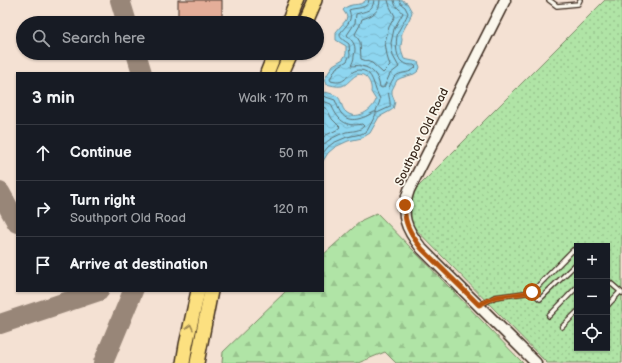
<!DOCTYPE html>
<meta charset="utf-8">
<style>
:root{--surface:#171b24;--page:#20242c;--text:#f1f3f6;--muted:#9ea1a6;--line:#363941}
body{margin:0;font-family:"Balsamiq Sans",sans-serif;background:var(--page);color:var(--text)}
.controls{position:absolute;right:12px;bottom:12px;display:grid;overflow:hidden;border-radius:0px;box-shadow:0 1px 3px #0004}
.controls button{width:36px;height:36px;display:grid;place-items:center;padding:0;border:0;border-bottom:1px solid var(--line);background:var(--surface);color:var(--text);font:20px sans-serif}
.stop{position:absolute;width:12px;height:12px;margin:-9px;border:3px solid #b45309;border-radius:50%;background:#fff}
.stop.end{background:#b45309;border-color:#fff;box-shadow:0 1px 4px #0008}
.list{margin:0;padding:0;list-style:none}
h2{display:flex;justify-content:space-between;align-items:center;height:52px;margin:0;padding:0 16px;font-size:17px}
h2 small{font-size:13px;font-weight:400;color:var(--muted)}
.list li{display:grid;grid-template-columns:26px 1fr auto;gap:12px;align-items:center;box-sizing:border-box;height:56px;padding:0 16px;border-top:1px solid var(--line)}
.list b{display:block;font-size:15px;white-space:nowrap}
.list p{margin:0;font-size:13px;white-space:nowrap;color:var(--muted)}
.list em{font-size:13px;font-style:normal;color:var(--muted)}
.icon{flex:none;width:22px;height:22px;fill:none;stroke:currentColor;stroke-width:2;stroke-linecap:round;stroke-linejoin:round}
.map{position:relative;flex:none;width:622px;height:363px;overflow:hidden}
.search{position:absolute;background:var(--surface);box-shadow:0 1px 3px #0004;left:16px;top:16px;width:308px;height:44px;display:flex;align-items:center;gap:10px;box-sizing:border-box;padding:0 14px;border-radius:22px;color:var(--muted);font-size:15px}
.panel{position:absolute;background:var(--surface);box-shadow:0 1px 3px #0004;left:16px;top:72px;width:308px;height:220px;border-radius:0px}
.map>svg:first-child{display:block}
</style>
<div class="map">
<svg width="622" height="363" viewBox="0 0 622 363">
<defs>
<pattern id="green-dots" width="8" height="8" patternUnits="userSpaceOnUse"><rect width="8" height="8" fill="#b0e4a6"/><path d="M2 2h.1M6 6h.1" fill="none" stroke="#98c48e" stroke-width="1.8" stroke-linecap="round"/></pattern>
<pattern id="forest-firs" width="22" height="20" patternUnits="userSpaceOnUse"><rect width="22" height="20" fill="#b0e4a6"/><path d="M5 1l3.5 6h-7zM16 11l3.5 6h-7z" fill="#98c48e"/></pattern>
<pattern id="water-waves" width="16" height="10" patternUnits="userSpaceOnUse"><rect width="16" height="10" fill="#8ed6f0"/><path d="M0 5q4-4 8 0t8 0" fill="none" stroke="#7bb8cd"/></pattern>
</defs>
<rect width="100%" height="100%" fill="#f4e1d3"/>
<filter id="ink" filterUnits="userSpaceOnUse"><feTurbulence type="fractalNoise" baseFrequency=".025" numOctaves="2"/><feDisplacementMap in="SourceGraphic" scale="8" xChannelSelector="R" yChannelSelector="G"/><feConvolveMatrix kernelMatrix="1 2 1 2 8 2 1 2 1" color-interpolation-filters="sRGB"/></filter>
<g filter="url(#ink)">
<!-- green -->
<path fill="url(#green-dots)" stroke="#768762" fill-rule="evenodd" d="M605 0H622V363H547L396 209ZM577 246H607V348H577Z"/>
<!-- forest -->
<path fill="url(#forest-firs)" stroke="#768762" d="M377 213 523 363H396L385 352 358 363H222L223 352 286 291H323V255L362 220Z"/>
<!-- water -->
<path fill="url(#water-waves)" stroke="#6d919c" d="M366 0H403L404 2 407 3 412 12C410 20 405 26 402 33 401 37 402 36 402 40 400 49 401 50 404 59L418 62 420 67 419 70 417 72 414 74 401 78 397 80 392 90V94L395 102 393 109 390 111 379 117 370 133 362 138 348 141 335 147 328 153 323 161V93L325 92C329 93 333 94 337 96 342 100 341 108 346 112 356 121 372 111 376 100L371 92C372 87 370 81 366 77 356 68 350 84 342 86 336 87 331 85 326 84L324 80 333 65 343 59 346 54V46L336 40V32L346 20 347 16 343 10C351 1 359 8 366 0Z"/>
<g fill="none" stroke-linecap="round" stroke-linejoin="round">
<!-- shore -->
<g stroke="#5c6f72" stroke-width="1">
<path d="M369 0C368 10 356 7 349 10 350 13 351 16 350 19 349 25 339 32 340 35 340 39 347 42 349 44L350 55 347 61 336 68 330 79 331 81C348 86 346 71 359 70 371 70 373 81 376 90 377 93 379 96 380 99 380 103 377 107 376 111V112L377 113 390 107C391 100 387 94 389 88 396 66 406 78 416 67L414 65C411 65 406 65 402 62 395 57 395 37 399 30 402 24 406 19 408 13L405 7 401 4 399 0"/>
<path d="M374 0C373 12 365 11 356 14L355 23 347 35C353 42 357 45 354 56 354 60 352 63 351 66 354 66 358 65 361 66 373 68 378 76 380 87L382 88 384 87 390 74 399 67 393 56 391 43 394 29 403 13C400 8 395 9 394 0"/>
<path d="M380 0C380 12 372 16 362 19L360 25 355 34 360 42 361 59 372 63 383 73 390 66 387 56 385 42 389 27 395 16 390 7 388 0"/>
<path d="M323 96 335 100C337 104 338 109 341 113 349 125 364 118 374 112H376V114L367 131 361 134 347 137 333 143 328 147 323 153"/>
<path d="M323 101 331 104C337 119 345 128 362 124L364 126C360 131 353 131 346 132 338 135 329 139 323 145"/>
<path d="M323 107 327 109 332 119 340 127C336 132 328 133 323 137"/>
</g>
<!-- taxiway -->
<g stroke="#988678" stroke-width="20">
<path d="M120 0 127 23"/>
<path d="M136 53 142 73"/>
<path d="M0 192 17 223"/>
<path d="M0 324 99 291"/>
<path d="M103 363 133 291"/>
</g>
</g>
<!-- building -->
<rect fill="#e4ae99" stroke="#3b2a1e" x="178" y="0" width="44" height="23"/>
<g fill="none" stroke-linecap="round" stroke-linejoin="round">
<defs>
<g id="lane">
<path d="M549 0 557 6 578 4 580 0"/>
<path d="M607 280 622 293"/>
<path d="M532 292 540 299 577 263"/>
<path d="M480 305 495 297 532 292 573 250 577 254"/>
<path d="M607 306 620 292"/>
<path d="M549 316 577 287"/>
<path d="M562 327 577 312"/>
</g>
<path id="secondary" d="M505 0 409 190C400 215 405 228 422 249L536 363"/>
<g id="highway">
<path d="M288 23 297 0"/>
<path d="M305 23 315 0"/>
<path d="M267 73 275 53"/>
<path d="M282 73 291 53"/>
<path d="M183 363 186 345 198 291"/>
<path d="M197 363 211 291"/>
</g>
</defs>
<!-- lane casing -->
<use href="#lane" stroke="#3b2a1e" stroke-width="6"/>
<!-- secondary casing -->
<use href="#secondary" stroke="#3b2a1e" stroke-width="13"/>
<!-- highway casing -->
<use href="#highway" stroke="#3b2a1e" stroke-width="16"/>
<!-- lane -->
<use href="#lane" stroke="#fbf7ec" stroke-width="3.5"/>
<!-- secondary -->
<use href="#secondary" stroke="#fbf7ec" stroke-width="10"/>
<!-- highway -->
<use href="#highway" stroke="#fce080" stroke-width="13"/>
</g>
<!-- one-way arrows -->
<defs><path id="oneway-chevron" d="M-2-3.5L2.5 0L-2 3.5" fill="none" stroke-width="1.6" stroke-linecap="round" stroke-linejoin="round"/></defs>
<use stroke="#9c854f" href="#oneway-chevron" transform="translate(190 327) rotate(-77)"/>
</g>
<g fill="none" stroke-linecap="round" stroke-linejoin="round" filter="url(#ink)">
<!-- route -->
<path stroke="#b45309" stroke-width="5" d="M405 205C403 222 411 235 422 249L479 305 495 297 532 292"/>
</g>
<g text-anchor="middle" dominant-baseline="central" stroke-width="3.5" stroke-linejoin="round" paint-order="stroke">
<!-- street labels -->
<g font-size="12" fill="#3b2a1e" stroke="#fbf7ec">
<text transform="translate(422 137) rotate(-64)">Southport Old Road</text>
</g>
</g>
</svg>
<div class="controls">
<button>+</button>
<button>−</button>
<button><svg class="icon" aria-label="locate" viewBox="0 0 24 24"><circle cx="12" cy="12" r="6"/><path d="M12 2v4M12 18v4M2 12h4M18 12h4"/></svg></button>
</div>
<div class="stop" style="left:532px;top:292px"></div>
<div class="stop end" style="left:405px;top:205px"></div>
<div class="search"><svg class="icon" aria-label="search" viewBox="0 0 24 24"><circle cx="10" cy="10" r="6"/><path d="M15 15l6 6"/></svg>Search here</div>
<section class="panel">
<h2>3 min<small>Walk · 170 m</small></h2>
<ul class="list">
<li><svg class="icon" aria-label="ahead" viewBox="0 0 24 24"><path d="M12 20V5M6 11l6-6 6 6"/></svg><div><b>Continue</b></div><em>50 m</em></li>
<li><svg class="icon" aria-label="right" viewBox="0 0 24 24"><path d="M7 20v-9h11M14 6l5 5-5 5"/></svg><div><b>Turn right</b><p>Southport Old Road</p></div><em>120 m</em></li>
<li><svg class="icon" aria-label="arrive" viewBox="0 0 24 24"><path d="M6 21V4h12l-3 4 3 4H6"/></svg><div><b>Arrive at destination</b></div></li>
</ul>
</section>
</div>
